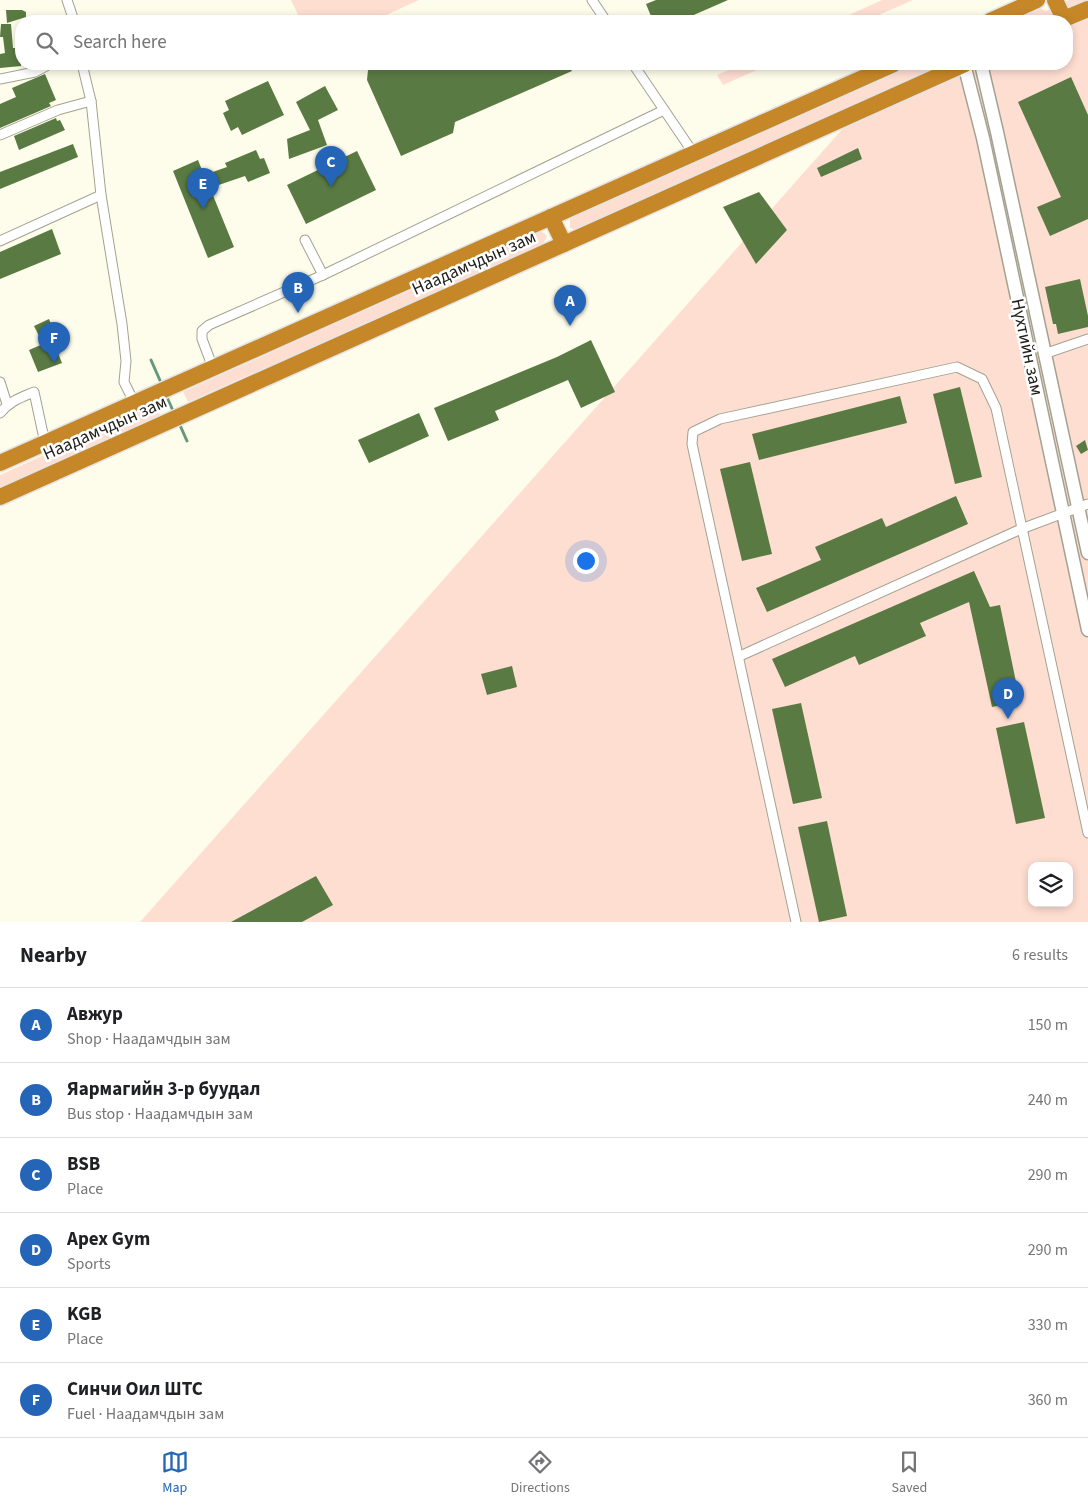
<!DOCTYPE html>
<meta charset="utf-8">
<style>
:root{--surface:#fff;--page:#f6f6f6;--text:#202124;--muted:#757577;--line:#e0e0e0;--accent:#2565b7}
body{margin:0;font-family:"Source Sans 3",sans-serif;background:var(--page);color:var(--text)}
.controls{position:absolute;right:15px;bottom:15px;display:grid;overflow:hidden;border-radius:10px;box-shadow:0 2px 8px #0003}
.controls button{width:45px;height:45px;display:grid;place-items:center;padding:0;border:0;border-bottom:1px solid var(--line);background:var(--surface);color:var(--text);font:25px sans-serif}
.you{position:absolute;left:585px;top:560px;width:18px;height:18px;margin:-12px;border:4px solid #fff;border-radius:50%;background:#1a73e8;box-shadow:0 0 0 8px #1a73e833}
.badge{display:grid;place-items:center;width:32px;height:32px;border-radius:50%;background:var(--accent);color:#fff;font-size:16px;font-weight:700}
.pin{position:absolute;translate:-50% -41px;filter:drop-shadow(0 1px 2px #0008)}
.pin::after{content:'';position:absolute;top:26px;width:18px;height:15px;background:inherit;clip-path:polygon(0 0,100% 0,50% 100%)}
.list{margin:0;padding:0;list-style:none}
h2{display:flex;justify-content:space-between;align-items:center;height:65px;margin:0;padding:0 20px;font-size:21px}
h2 small{font-size:16px;font-weight:400;color:var(--muted)}
.list li{display:grid;grid-template-columns:32px 1fr auto;gap:15px;align-items:center;box-sizing:border-box;height:75px;padding:0 20px;border-top:1px solid var(--line)}
.list b{display:block;font-size:19px;white-space:nowrap}
.list p{margin:0;font-size:16px;white-space:nowrap;color:var(--muted)}
.list em{font-size:16px;font-style:normal;color:var(--muted)}
.icon{flex:none;width:28px;height:28px;fill:none;stroke:currentColor;stroke-width:2;stroke-linecap:round;stroke-linejoin:round}
.map{position:relative;flex:none;width:1088px;height:922px;overflow:hidden}
.search{position:absolute;background:var(--surface);box-shadow:0 2px 8px #0003;left:15px;right:15px;top:15px;height:55px;display:flex;align-items:center;gap:12px;box-sizing:border-box;padding:0 18px;border-radius:20px;color:var(--muted);font-size:19px}
.sheet{height:515px;background:var(--surface)}
nav{display:flex;justify-content:space-around;align-items:center;box-sizing:border-box;height:70px;border-top:1px solid var(--line);background:var(--surface);font-size:14px;color:var(--muted)}
nav a{display:grid;justify-items:center;gap:2px}
nav .on{color:var(--accent)}
.map>svg:first-child{display:block}
</style>
<div class="map">
<svg width="1088" height="922" viewBox="0 0 1088 922">
<rect width="100%" height="100%" fill="#fefcea"/>
<!-- green -->
<g fill="#ffded2" fill-rule="evenodd">
<path d="M291 0H419L373 21H301Z"/>
<path d="M882 0H913L865 21H836Z"/>
<path d="M1069 0H1088V922H140L869 99 577 230 570 228V218L914 64H1067V21H1010L1039 8 1046 11ZM1032 866H1069V903H1032Z"/>
<path d="M743 64H770L723 85 717 75Z"/>
<path d="M541 231 547 236 543 244 188 402 183 392Z"/>
<path d="M155 404 160 415 0 487V475Z"/>
</g>
<g fill="none" stroke-linecap="round" stroke-linejoin="round">
<!-- stream -->
<g stroke="#64987f" stroke-width="3">
<path d="M151 360 162 385"/>
<path d="M165 393 174 413"/>
<path d="M179 423 187 441"/>
</g>
</g>
<!-- building -->
<g fill="#5a7a43">
<path d="M656 0H728L680 21H653L646 4Z"/>
<path d="M6 10H22L26 12V17L7 23Z"/>
<path d="M1 24H11L13 48H17L18 53H21V66L0 68V54L5 53 3 37H0Z"/>
<path d="M371 64H568L572 71 455 122 453 133 401 156 367 80 368 70Z"/>
<path d="M45 74 56 100 49 103 51 106 0 128V104L16 97 12 88Z"/>
<path d="M1071 77 1088 115V219L1050 236 1037 207 1061 197 1018 102Z"/>
<path d="M268 81 284 115 242 135 238 127 231 131 223 113 229 110 225 101Z"/>
<path d="M325 86 338 110 318 120 327 145 289 159 287 139 310 130 296 102Z"/>
<path d="M56 118 57 121 60 120 65 130 19 150 14 136Z"/>
<path d="M73 144 78 157 0 189V172Z"/>
<path d="M858 148 862 159 821 177 817 168Z"/>
<path d="M256 150 260 159 264 158 270 173 248 182 245 176 210 188 234 247 208 258 173 171 198 160 204 175 227 167 225 163Z"/>
<path d="M357 151 376 190 306 224 287 185Z"/>
<path d="M759 192 787 230 756 264 723 207Z"/>
<path d="M52 229 61 254 0 279V252Z"/>
<path d="M1080 279 1088 316V327L1058 334 1056 324H1053L1045 287Z"/>
<path d="M49 319 53 329 49 331 62 363 38 372 29 350 43 344 34 326Z"/>
<path d="M591 340 615 392 581 408 568 380 495 411 499 420 448 441 434 408 557 357Z"/>
<path d="M960 387 982 477 955 484 933 394Z"/>
<path d="M900 396 907 423 759 460 752 434Z"/>
<path d="M419 413 429 436 369 463 358 440Z"/>
<path d="M1085 440 1088 450 1081 454 1076 446Z"/>
<path d="M750 462 772 554 742 561 720 469Z"/>
<path d="M956 496 968 524 767 612 756 588 821 560 815 547 882 518 886 527Z"/>
<path d="M974 571 990 607 1000 605 1020 701 992 707 969 602 920 623 926 636 859 665 855 656 785 687 772 659Z"/>
<path d="M512 666 517 687 487 695 481 674Z"/>
<path d="M801 703 822 798 793 804 772 709Z"/>
<path d="M1024 722 1045 818 1016 824 996 728Z"/>
<path d="M827 821 847 916 819 922 798 827Z"/>
<path d="M316 876 333 905 302 922H231Z"/>
</g>
<g fill="none" stroke-linecap="round" stroke-linejoin="round">
<defs>
<g id="street">
<path d="M67 0 74 21"/>
<path d="M592 0 606 21"/>
<path d="M82 64 91 101 101 195 122 324 126 361 124 382 134 402"/>
<path d="M633 64 694 154"/>
<path d="M0 79 35 72 50 64"/>
<path d="M0 135 58 110 91 101"/>
<path d="M305 240 323 275"/>
<path d="M0 241 101 195"/>
<path d="M1044 354 1088 339"/>
<path d="M213 368 202 339V331L209 325 323 275 664 110"/>
<path d="M0 382 7 404"/>
<path d="M0 413C10 401 20 398 34 392L45 443"/>
<path d="M740 656 1021 529 1088 504"/>
<path d="M796 922 692 444 693 432 720 419 957 367 982 379 996 408 1088 833"/>
</g>
<g id="secondary">
<path d="M964 64 983 138 1088 630"/>
<path d="M981 64 997 132 1088 553"/>
</g>
<g id="highway">
<path d="M1055 0 1064 19"/>
<path d="M990 21 1037 0"/>
<path d="M1059 21 1088 9"/>
<path d="M551 217 564 244"/>
<path d="M0 463 894 64"/>
<path d="M0 497 965 64"/>
</g>
</defs>
<!-- street casing -->
<use href="#street" stroke="#a3a291" stroke-width="11"/>
<!-- secondary casing -->
<use href="#secondary" stroke="#a3a291" stroke-width="15"/>
<!-- highway casing -->
<use href="#highway" stroke="#e4e4e4" stroke-width="19"/>
<!-- street -->
<use href="#street" stroke="#fff" stroke-width="9"/>
<!-- secondary -->
<use href="#secondary" stroke="#fff" stroke-width="12"/>
<!-- highway -->
<use href="#highway" stroke="#c68728" stroke-width="16"/>
</g>
<g text-anchor="middle" dominant-baseline="central" stroke-width="5" stroke-linejoin="round" paint-order="stroke">
<!-- street labels -->
<g font-size="18" fill="#22211b" stroke="#fff">
<text transform="translate(474 263) rotate(-24)">Наадамчдын зам</text>
<text transform="translate(1027 347) rotate(78)">Нүхтийн зам</text>
<text transform="translate(105 428) rotate(-24)">Наадамчдын зам</text>
</g>
</g>
</svg>
<div class="controls">
<button><svg class="icon" aria-label="layers" viewBox="0 0 24 24"><path d="M12 4l9 5-9 5-9-5zM3 14l9 5 9-5"/></svg></button>
</div>
<div class="you"></div>
<div class="pin badge" style="left:570px;top:326px">A</div>
<div class="pin badge" style="left:298px;top:313px">B</div>
<div class="pin badge" style="left:331px;top:187px">C</div>
<div class="pin badge" style="left:1008px;top:719px">D</div>
<div class="pin badge" style="left:203px;top:209px">E</div>
<div class="pin badge" style="left:54px;top:363px">F</div>
<div class="search"><svg class="icon" aria-label="search" viewBox="0 0 24 24"><circle cx="10" cy="10" r="6"/><path d="M15 15l6 6"/></svg>Search here</div>
</div>
<section class="sheet">
<h2>Nearby<small>6 results</small></h2>
<ul class="list">
<li><span class="badge">A</span><div><b>Авжур</b><p>Shop · Наадамчдын зам</p></div><em>150 m</em></li>
<li><span class="badge">B</span><div><b>Яармагийн 3-р буудал</b><p>Bus stop · Наадамчдын зам</p></div><em>240 m</em></li>
<li><span class="badge">C</span><div><b>BSB</b><p>Place</p></div><em>290 m</em></li>
<li><span class="badge">D</span><div><b>Apex Gym</b><p>Sports</p></div><em>290 m</em></li>
<li><span class="badge">E</span><div><b>KGB</b><p>Place</p></div><em>330 m</em></li>
<li><span class="badge">F</span><div><b>Синчи Оил ШТС</b><p>Fuel · Наадамчдын зам</p></div><em>360 m</em></li>
</ul>
</section>
<nav>
<a class="on"><svg class="icon" aria-label="map" viewBox="0 0 24 24"><path d="M3 6l6-2 6 2 6-2v14l-6 2-6-2-6 2zM9 4v14M15 6v14"/></svg>Map</a>
<a><svg class="icon" aria-label="directions" viewBox="0 0 24 24"><path d="M12 3l9 9-9 9-9-9zM9 14v-3h6M13 9l2 2-2 2"/></svg>Directions</a>
<a><svg class="icon" aria-label="saved" viewBox="0 0 24 24"><path d="M7 4h10v16l-5-4-5 4z"/></svg>Saved</a>
</nav>
